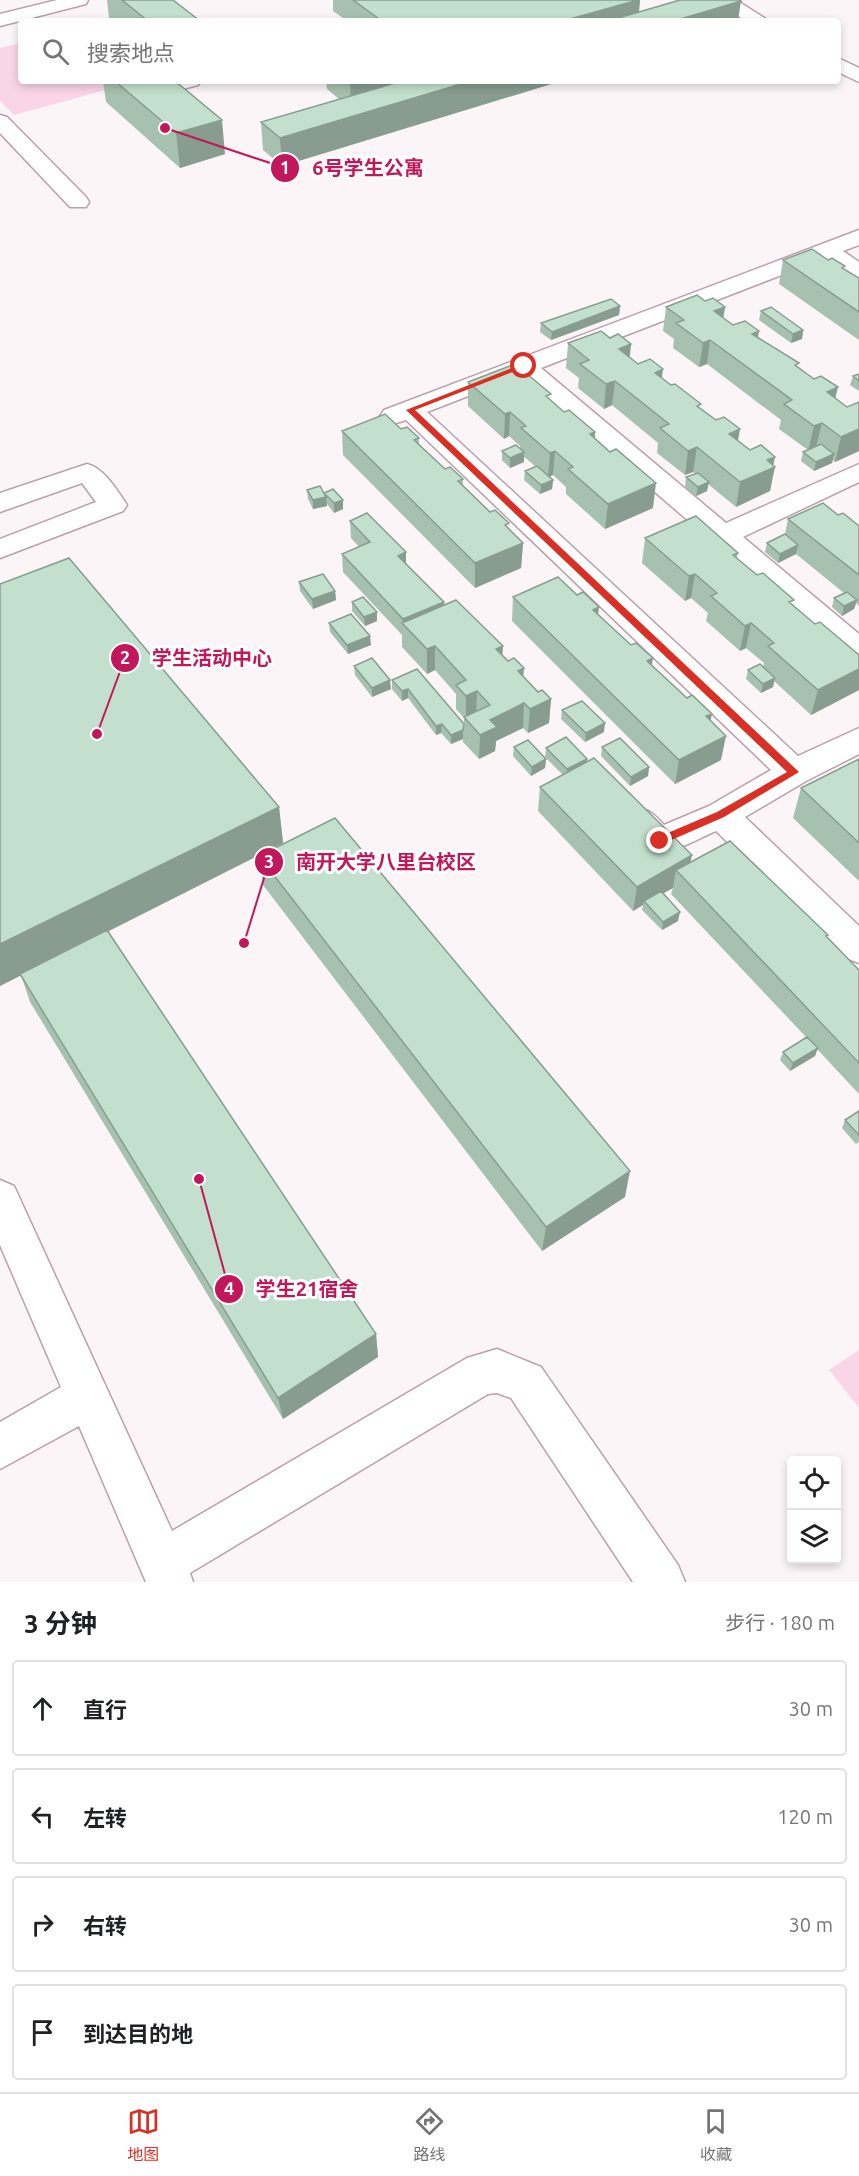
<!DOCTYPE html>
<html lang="zh">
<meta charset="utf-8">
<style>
body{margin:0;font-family:Ubuntu,"Noto Sans SC",sans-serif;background:#f6f6f6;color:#202124}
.controls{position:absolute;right:18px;bottom:18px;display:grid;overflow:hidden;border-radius:6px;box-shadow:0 3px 9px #0003}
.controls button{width:54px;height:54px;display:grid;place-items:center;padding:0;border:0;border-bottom:2px solid #e0e0e0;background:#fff;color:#202124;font:30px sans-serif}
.stop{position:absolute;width:18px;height:18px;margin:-14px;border:4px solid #d93025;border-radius:50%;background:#fff}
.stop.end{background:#d93025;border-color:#fff;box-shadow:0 2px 6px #0008}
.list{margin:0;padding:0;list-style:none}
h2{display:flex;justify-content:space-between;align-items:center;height:78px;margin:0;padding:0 24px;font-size:26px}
h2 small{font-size:20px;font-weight:400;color:#757577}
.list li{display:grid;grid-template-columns:39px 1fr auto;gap:18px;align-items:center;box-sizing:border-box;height:96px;margin:0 12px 12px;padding:0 12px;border:2px solid #e0e0e0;border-radius:6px}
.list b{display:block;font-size:22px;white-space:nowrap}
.list em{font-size:20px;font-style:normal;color:#757577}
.icon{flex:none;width:33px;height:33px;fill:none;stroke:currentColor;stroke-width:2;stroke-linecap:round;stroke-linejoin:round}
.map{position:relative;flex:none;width:859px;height:1582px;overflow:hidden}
.search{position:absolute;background:#fff;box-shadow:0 3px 9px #0003;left:18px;right:18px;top:18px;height:66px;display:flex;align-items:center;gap:15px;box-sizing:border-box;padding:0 21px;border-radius:6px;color:#757577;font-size:22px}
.sheet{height:510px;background:#fff}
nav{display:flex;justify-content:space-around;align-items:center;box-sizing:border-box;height:84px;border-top:2px solid #e0e0e0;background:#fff;font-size:16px;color:#757577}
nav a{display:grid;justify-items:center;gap:3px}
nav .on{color:#d93025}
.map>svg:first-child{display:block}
.green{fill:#fad5e8}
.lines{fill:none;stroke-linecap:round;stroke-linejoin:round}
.minor-casing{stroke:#bc9ead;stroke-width:3}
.minor{fill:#fff;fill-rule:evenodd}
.wall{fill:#a7c1b0}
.shaded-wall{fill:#889d90}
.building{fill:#c2e0cd;stroke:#889d90;stroke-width:1.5}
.route{fill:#d93025}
.leader{fill:none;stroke:#c2185b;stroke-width:2}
.callout-dot{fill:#c2185b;stroke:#fff;stroke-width:2}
.mark-label{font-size:18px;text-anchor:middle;font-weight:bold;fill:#fff}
.callout-label{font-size:20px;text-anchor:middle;font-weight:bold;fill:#c2185b;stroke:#fff;stroke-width:6;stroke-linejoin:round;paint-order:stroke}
</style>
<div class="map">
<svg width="859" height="1582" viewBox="0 0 859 1582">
<rect width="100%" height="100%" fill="#fbf5f8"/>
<path class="green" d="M21,43v38h118l-125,34 -14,-14v-53z
M859,1350v58l-30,-38z"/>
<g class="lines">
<defs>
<path id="minor" d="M57,0h31l-2,4 -86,22v-12z
M713,0h23l33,21h-23z
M838,58l21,10v14l-21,-10z
M168,81h33l-3,4 -23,6 -7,-2 -3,-4z
M0,115l7,2 79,80 3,5 -3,5h-16l-70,-74z
M859,230v15l-16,6 16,11v18l-8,-2 -28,-19 -282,109 185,155 133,-59v18l-116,55 116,97v28l-11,-4 -328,-282 -93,36 371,344 61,-28v26l-53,27 -61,36 114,109v37l-13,-5 -130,-127c-42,18 -65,41 -94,-11l5,-9c18,-6 25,1 37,14l45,-19 62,-36 -365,-350 -13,4 -9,-2 -4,-6 4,-6z
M87,464c17,4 30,26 40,41l-4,6 -123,47v-19l96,-37 -14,-19 -82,29v-19z
M0,1180l14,6 158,345 295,-173 30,-9 44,18 137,198 7,17h-52l-122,-184 -14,-5 -9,1 -298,179 3,9h-47l-67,-156 -79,43v-47l61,-35 -61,-142z"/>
</defs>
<use href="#minor" class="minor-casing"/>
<use href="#minor" class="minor"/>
</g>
<path class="wall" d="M107,0h66l27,21h-87l-4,-3z
M333,0h307l-1,12 99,9h-391l-14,-10z
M103,81h72l50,73 -45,14 -74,-66z
M326,81h235l-279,85 -19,-16 -2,-28 78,-23 -12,-10z
M783,260l61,9 15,9v62l-80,-56z
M705,301l20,6 -2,11 10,7 25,13 40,30 49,39 12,-5v49l-24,11 -2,-2 -1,3 -18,8 -13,-10 2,-9 5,-2 -29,-21 2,-9 -74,-56 -8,3 -26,-19 1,-9 -11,-8 3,-24z
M620,306l-1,9 -68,25 -11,-8 1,-9z
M761,311l42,19 -1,9 -11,4 -32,-23z
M610,338l21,6 -1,13 8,7 24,15 38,29 50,42 24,16 -4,25 -34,16 -28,-23 -1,7 -11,5 -11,-9 1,-10 9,-3 -2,-2 -8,3 -28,-22 1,-10 -46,-38 -8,4 -26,-21 1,-10 -13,-10 2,-25z
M859,374v17l-9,-6 3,-9z
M468,382l82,18 14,12 31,20v6l58,70 -48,21 -39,-35v-7l-13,-12 -4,2 4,3 -1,9 -12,5 -16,-14 1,-9 11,-4 -8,-7 -4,-3v5l-14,6 -8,-8v-9l18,-2v-3l-11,-10 -5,3 -36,-33z
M401,429l18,9v6l26,25 18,10v7l60,57 -2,25 -46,20 -132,-133 -1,-24z
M307,490l17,3 19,7v9l-9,4 -7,-9v2l-14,3 -5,-10z
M838,515l21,11v80l-3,-3 -2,6 -12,7 -10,-9 2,-9 10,-5 -48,-39 -18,9 -13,-11 2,-9 18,-9 3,-15z
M350,521l56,43 38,38 -1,3 60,41 -1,9 36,37 13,7 -2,24 -21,10 -5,-5 -27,13 -1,10 -16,8 -16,-17v-3l-12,5 -10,-11 -5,2 -28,-37 -6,3 -10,-12v-9l72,44v-6l-8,-9v-15l-21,-24 -8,4 -25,-27v-12l-59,-63 -1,-18 17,-7 -8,-9z
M645,538l93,15 -1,5 78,66 44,31v35l-48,25 -37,-34 -1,6 -12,6 -15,-14 2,-9 15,-3 1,-4 -18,-15 -6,3 -34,-30 2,-8 -17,-15 -6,3 -43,-38z
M69,558l210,249 4,36 -175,88 268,403 2,23 -95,62 -253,-417 -9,-27 -21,11v-402z
M299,582l36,9 1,9 -23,9 -13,-18z
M513,597l85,17 112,106 11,40 -46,24 -163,-163z
M352,602l25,19 -12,5 -13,-15z
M329,623l42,22 -23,9 -18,-22z
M354,666l37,23 -19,8 -17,-22z
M562,710l42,22 -19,10 -24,-23z
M514,747l32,12 -1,9 -14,8 -18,-20z
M602,747l47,20 -1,9 -18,10 -29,-30z
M546,748l41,11v3l104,100 137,73 -1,3 32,32v124l-42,-45 -2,7 -25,15 -10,-11 3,-8 23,-15 -135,-143 2,-6 -10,5 15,28 -16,9 -20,-20 1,-5 -10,6 -95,-100 2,-24 23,-12 -18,-18z
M859,759v122l-66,-63 8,-30z
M259,856l366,341 -83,54 -279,-366z
M859,1111v31l-3,2 -14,-16 3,-8z"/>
<path class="shaded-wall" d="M638,0h2l-2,21h-75z
M741,1l-3,20h-64z
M350,81h96l-95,27z
M471,81h90l-279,85 -2,-28z
M222,120l3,34 -45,14 -4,-35z
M620,306l-1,9 -68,25 1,-8z
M725,307l-4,24 -7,-20z
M803,330l-1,9 -11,4 2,-9z
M759,331l-4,24 -3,-21z
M710,340l-3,24 -8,3 4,-24z
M631,344l-3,24 -9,-19z
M663,369l-3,24 -5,-20z
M615,381l-3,24 -8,4 2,-25z
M838,387l-6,25 -5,-20z
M510,412l-1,24 -5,3 1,-25z
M822,423l-6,24 -8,4 6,-25z
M740,429l-4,24 -7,-19z
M859,429v22l-24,11 6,-25z
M595,432l-2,24 -3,-22z
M697,447l-4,25 -8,3 3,-24z
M555,451l-2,24 -5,3 2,-25z
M524,452v10l-14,6v-10z
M834,454l-2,9 -18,8 2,-9z
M775,457l-2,10h2l-5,24 -34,16 4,-25 27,-22z
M553,480l-1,9 -12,5 1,-9z
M709,482l-2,9 -11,5 2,-9z
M656,483l-3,25 -48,21 3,-25z
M326,497l1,9 -14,3v-9z
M343,500v9l-9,4v-10z
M523,543l-2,25 -46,20v-25z
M798,545l-2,9 -18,9 2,-9z
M406,552v18l-8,-14z
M695,574l-4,24 -6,3 4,-25z
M335,591l1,9 -23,9 -1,-10z
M857,600l-3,9 -12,7 2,-10z
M444,602l-1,17 -40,5v-5z
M599,607l-3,25 -3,-22z
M377,612v9l-12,5 -1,-9z
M751,623l-5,25 -6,3 5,-25z
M370,636l1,9 -23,9 -1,-9z
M435,646v24l-8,4v-25z
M503,646l-2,24 -5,-21z
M653,658l-4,25 -2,-22z
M524,668l-2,25 -4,-22z
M859,669v21l-48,25 7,-25z
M775,678l-2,9 -12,6 2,-9z
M390,680l1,9 -19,8v-9z
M408,689v9l-6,3v-10z
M477,691l-1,24 -10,5v-24z
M551,699l-2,24 -21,10 2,-24z
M524,703l-1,25 -27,13 -1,10 -16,8 1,-24 10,-15z
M712,714l-5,24 -1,-22z
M605,723l-1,9 -19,10 1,-9z
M442,724l-1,9 -5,2v-9z
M463,730v9l-12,5v-9z
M726,736l-5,24 -46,24 4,-24z
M546,759l-1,9 -14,8 1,-9z
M587,759l-1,9 -20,10 1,-9z
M649,767l-1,9 -18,10 1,-9z
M279,807l4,36 -283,143v-42z
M692,855l-5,24 -11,-9 -3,18 -27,15 -2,-2 -1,4 -10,6 4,-24z
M680,912l-2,9 -16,9 1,-8z
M818,1048l-3,8 -25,15 3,-8z
M630,1171l-5,26 -83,54 4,-24z
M376,1334l2,23 -95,62 -5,-21z"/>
<path class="building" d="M122,0h51l27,21h-52z
M353,0h285l-75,21h-181z
M680,0h59l2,1 -67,20h-66z
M115,81h60l47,39 -46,13z
M402,81h69l-191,57 -19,-16z
M812,249l16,11 4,-2 13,8 -3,2 17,10v34l-76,-52z
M697,295l8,6 8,-3 12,9 -11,4 19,14 12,-4 14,10 -7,3 47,29 -4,2 19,14 7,-3 17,11 -11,5 20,15 12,-5v27l-18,8 -19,-14 -8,3 -30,-22 8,-4 -82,-60 -7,3 -27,-20 8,-3 -18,-13z
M611,299l9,7 -68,26 -11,-9z
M771,307l32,23 -10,4 -32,-23z
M601,331l9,7 8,-4 13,10 -12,5 19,15 12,-5 13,10 -8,4 16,12 4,-1 26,20 -4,2 19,14 8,-3 16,12 -11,5 21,16 11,-5 14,12 -8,3 8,7 -35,15 -43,-35 -9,4 -28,-23 9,-4 -54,-43 -9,3 -26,-20 9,-4 -21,-17z
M515,364l36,30 -5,2 18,16 5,-2 26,22 -5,2 20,18 6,-3 40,34 -48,21 -40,-35 5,-2 -18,-16 -5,2 -29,-25 5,-2 -16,-14 -5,2 -37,-32z
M859,374v7l-6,-5z
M385,414l16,15 6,-2 12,11 -5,2 31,29 5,-2 13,12 -5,2 32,31 5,-2 14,13 -4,2 18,18 -48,20 -133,-132z
M821,444l13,10 -18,8 -13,-10z
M516,445l8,7 -14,6 -8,-7z
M537,466l16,14 -12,5 -16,-14z
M698,473l11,9 -11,5 -12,-10z
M320,486l6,11 -13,3 -6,-10z
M333,489l10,11 -9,3 -10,-10z
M823,503l15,12 5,-2 16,13v49l-71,-56z
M367,513l39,39 -8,4 46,46 -41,17 -61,-65 28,-12 -20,-21z
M696,516l42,37 -5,2 24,20 6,-2 31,27 -5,2 26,22 5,-2 39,33v14l-41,21 -50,-44 6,-3 -23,-20 -6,3 -34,-30 6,-3 -22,-19 -6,2 -44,-38z
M785,534l13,11 -18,9 -13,-11z
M69,558l210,249 -279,137v-360z
M323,574l12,17 -23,8 -13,-17z
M558,577l19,18 6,-3 16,15 -6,3 38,35 5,-2 17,15 -6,3 40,37 5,-3 20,19 -6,2 20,20 -47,24 -166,-163z
M847,592l10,8 -13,6 -10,-8z
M363,597l14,15 -13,5 -12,-15z
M456,600l47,46 -7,3 12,12 6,-3 10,10 -6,3 20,21 4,-2 9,9 -21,10 -6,-6 -34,17 7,7 -17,8 -16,-18 26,-12 -13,-14 -11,5 -10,-11 10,-5 -31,-34 -8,3 -25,-26z
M351,614l19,22 -23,9 -18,-22z
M372,658l18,22 -18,8 -18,-22z
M760,664l15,14 -12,6 -15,-14z
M417,669l47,55 -1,6 -12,5 -9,-11 -6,2 -28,-37 -6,2 -10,-11z
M582,701l23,22 -19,10 -24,-23z
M566,737l21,22 -20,10 -21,-21z
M620,738l29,29 -18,10 -29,-30z
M528,740l18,19 -14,8 -18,-20z
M594,758l98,97 -55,32 -97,-100z
M859,759v84l-58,-55z
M335,818l295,353 -84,56 -287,-371z
M730,841l98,94 -2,1 33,34v93l-183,-193z
M661,891l19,21 -17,10 -19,-21z
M107,930l269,404 -98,64 -258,-424z
M807,1037l11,11 -25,15 -10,-11z
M859,1111v24l-14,-15z"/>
<path class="route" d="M522,364l6,2 -113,44 384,362 -75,45 -64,28 -5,-4 1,-3 61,-26 70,-40 -381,-362z"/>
<path class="leader" d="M165 128L285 168M97 734L125 658M244 943L269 862M199 1179L229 1289"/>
<g class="callout-dot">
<circle cx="165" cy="128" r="6"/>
<circle cx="97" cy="734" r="6"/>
<circle cx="244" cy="943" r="6"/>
<circle cx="199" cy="1179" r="6"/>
<circle cx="285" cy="168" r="15"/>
<circle cx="125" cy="658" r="15"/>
<circle cx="269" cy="862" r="15"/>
<circle cx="229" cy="1289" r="15"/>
</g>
<g class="mark-label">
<text x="285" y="174">1</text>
<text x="125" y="664">2</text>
<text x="269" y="868">3</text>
<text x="229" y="1295">4</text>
</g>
<g class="callout-label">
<text x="368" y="175">6号学生公寓</text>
<text x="212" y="665">学生活动中心</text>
<text x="386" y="869">南开大学八里台校区</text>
<text x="307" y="1296">学生21宿舍</text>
</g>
</svg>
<div class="controls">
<button><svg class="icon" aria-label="locate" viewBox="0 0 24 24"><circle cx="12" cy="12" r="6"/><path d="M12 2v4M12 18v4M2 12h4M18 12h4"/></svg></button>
<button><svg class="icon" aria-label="layers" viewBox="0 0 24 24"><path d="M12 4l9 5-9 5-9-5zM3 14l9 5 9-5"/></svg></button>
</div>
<div class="stop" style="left:524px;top:366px"></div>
<div class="stop end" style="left:660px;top:841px"></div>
<div class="search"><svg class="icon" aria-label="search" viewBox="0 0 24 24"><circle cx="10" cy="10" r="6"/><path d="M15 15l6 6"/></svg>搜索地点</div>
</div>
<section class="sheet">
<h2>3 分钟<small>步行 · 180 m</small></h2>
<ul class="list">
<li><svg class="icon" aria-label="ahead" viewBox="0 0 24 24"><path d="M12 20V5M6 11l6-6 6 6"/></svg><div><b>直行</b></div><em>30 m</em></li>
<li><svg class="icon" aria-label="left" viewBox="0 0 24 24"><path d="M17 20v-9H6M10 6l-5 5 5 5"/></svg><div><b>左转</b></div><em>120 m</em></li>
<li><svg class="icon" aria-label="right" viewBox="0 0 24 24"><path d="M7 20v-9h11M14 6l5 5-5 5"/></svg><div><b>右转</b></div><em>30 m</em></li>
<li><svg class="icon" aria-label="arrive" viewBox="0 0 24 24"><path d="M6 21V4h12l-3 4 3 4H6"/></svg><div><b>到达目的地</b></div></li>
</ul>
</section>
<nav>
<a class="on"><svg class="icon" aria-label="map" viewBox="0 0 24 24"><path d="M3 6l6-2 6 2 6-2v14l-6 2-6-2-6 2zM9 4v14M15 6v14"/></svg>地图</a>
<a><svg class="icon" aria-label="directions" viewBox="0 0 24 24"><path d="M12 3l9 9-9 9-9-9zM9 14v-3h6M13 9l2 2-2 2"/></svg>路线</a>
<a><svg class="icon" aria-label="saved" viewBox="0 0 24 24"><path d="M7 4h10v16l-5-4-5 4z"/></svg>收藏</a>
</nav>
